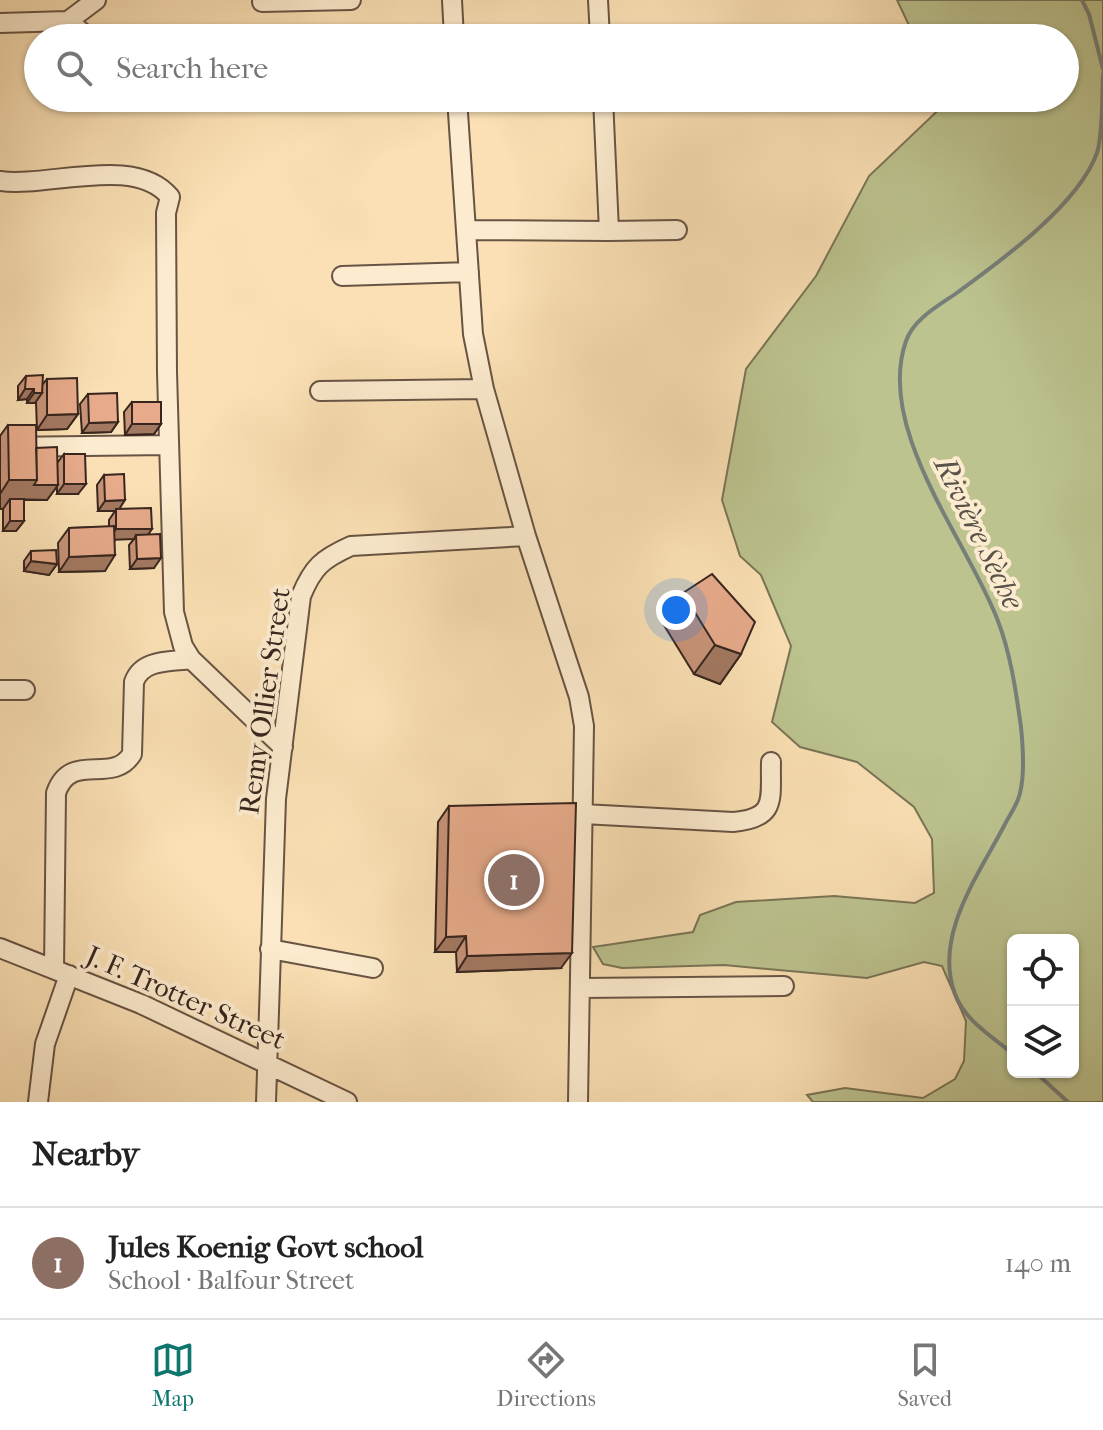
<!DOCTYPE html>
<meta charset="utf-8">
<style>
body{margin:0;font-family:"IM FELL French Canon",serif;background:#f6f6f6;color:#222}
.controls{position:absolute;right:24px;bottom:24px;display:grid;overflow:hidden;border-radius:12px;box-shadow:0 2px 6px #0004}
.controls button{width:72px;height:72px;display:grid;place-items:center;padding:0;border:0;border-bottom:2px solid #e0e0e0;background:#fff;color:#222;font:40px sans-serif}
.you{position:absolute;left:676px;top:610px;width:28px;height:28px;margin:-20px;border:6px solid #fff;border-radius:50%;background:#1a73e8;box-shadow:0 0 0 12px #1a73e833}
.badge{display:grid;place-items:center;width:52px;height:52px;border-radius:50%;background:#0f766e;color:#fff;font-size:26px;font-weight:700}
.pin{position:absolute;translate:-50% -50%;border:4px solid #fff;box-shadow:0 2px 8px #0006}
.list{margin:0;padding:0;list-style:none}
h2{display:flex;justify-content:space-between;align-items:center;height:104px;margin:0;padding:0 32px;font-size:34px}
h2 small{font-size:26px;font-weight:400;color:#767676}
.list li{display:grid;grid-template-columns:52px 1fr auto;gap:24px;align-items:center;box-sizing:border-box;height:112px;padding:0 32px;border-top:2px solid #e0e0e0}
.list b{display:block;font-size:30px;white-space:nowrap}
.list p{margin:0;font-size:26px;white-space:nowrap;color:#767676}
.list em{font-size:26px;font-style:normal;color:#767676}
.icon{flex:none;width:44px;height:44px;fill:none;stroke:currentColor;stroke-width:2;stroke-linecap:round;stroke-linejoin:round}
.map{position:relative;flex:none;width:1103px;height:1102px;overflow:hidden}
.search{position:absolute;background:#fff;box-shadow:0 2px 6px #0004;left:24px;right:24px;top:24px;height:88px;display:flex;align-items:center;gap:20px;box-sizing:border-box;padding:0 28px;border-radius:44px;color:#767676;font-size:30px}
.sheet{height:216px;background:#fff}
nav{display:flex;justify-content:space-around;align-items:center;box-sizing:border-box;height:112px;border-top:2px solid #e0e0e0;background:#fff;font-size:22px;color:#767676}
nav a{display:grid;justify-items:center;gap:4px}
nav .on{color:#0f766e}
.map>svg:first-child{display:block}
.green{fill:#bcc38f;stroke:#7a7456;stroke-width:2;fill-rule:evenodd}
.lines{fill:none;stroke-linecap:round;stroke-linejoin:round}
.stream{stroke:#777f79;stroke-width:4}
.minor-casing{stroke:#685444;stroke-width:22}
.minor{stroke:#fcebce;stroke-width:18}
.wall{fill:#c79378;stroke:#38251e;stroke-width:2}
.shaded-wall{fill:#a27861;stroke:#38251e;stroke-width:2}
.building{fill:#e7ab8b;stroke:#38251e;stroke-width:2}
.labels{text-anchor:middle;stroke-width:8;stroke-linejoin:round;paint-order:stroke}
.street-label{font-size:28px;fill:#38251e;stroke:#fcebce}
.water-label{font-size:30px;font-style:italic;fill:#58524b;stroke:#fcebce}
</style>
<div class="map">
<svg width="1103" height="1102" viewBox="0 0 1103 1102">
<rect width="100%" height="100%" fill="#fae0b4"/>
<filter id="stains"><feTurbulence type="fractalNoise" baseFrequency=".0025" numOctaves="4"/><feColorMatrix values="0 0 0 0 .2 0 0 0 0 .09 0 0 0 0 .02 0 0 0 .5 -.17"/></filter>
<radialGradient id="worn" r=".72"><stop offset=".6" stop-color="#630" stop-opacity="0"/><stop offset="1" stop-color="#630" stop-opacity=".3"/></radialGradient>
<path class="green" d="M897,0h206v1102h-290l-6,-7 38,-7 78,10 32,-19 9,-18 2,-40 -24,-55 -18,-4 -57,16 -143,-13 -102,3 -19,-4 -10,-17 100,-15 7,-17 36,-13 98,-6 81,7 19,-10 -2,-54 -18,-32 -57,-45 -57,-15 -28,-25 19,-76 -30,-71 -21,-19 -18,-56 24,-131 70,-93 53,-100 82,-78h114v-60h-150zM1073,940v132h-60v-132z"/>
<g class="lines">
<path class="stream" d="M1082,0l7,14 14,55
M1013,1054c-20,-17 -49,-34 -58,-60 -22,-58 24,-120 49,-168 5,-10 14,-22 16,-33 5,-19 3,-46 1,-66 -5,-35 -10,-72 -23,-106 -30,-80 -123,-191 -92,-280 8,-23 34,-36 52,-49 44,-32 120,-87 139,-139 6,-18 5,-59 6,-79
M1035,1072l33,30"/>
<defs>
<path id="minor" d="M452,0l2,38
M598,0l2,38
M262,2l89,-2
M68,21l28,-21
M68,21l21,17
M0,23l68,-2
M457,98l16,236 11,55 42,147 53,161 5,29 -6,376
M0,181c48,7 135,-27 170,16l-4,16 1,159 7,240 9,34 8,13 92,88
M466,230l143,1 -6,-133
M609,231l68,-1
M342,276l127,-4
M320,391l164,-2
M0,447l169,-2
M0,690h25
M583,814l150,8c45,-4 37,-23 38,-60
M0,948l141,56 206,98
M270,949l103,19
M54,969l2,-176c15,-43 56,-7 76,-39l2,-72c8,-23 36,-20 57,-23
M580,988l204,-2
M38,1102l7,-58 24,-69
M266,1102l10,-303 25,-203c12,-29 21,-37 50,-50l175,-10"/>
</defs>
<use href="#minor" class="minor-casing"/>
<use href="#minor" class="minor"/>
</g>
<path class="wall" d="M26,376l16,9 5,-6 31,35 -11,15 -30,1 -1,-28 -1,1h-8v-4l-9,1v-14z
M88,394l30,28 -7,10 -29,1 -2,-29z
M132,402l29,22 -7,10 -29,1 -1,-23z
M8,425l49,38 7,-9 14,40h-21v-8l-10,14h-23v21l-8,10h-13v-22h-3v-73z
M104,475l15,34 29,26 6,33 -24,1 -1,-24 5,-6h-19l-10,32 -46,1 -1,-29 11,-15 40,-1v-7l6,-9h-17l-1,-26z
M31,551l26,13 -8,11 -25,-4v-10z
M683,593l58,61 -21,30 -26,-10 -32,-52z
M449,806l112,162 -104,4 -1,-20h-21l3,-130z"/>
<path class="shaded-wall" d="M25,389h9l-7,10 -9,1z
M34,393h8l-7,10h-8z
M78,414l-11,15 -30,1 10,-15z
M118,422l-7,10 -29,1 7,-10z
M132,424h29l-7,10 -29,1z
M9,480h28l21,5 -11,15 -37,-1 -7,10h-3v-15z
M64,484h22l-8,10h-21z
M125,500l-7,11h-20l7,-10z
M10,521h14l-8,10h-13z
M116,529h36l-7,10 -9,-4 -2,4 -25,1z
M115,555l-10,16 -46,1 10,-15z
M161,558l-7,10 -24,1 7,-10z
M31,561l26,3 -8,11 -25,-4z
M715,645l26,9 -21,30 -26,-10z
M466,936l-10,16h-21l11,-15z
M572,953l-11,15 -104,4 10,-16z"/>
<path class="building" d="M43,375l-1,18h-8v-4h-9l1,-13z
M77,378l1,36 -31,1v-36z
M117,393l1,29 -29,1 -1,-29z
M132,402h29v22h-29z
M8,425h28l1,55h-28z
M57,447l1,38h-24l3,-5 -1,-32z
M64,454h21l1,30h-22z
M124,474l1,26 -20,1 -1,-26z
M10,499h14v22h-14z
M151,508l1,21h-36v-20z
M114,526l1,29 -46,2v-29z
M160,534l1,24 -24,1 -1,-24z
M56,550l1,14 -26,-3v-10z
M712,574l43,48 -14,32 -26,-9 -32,-52z
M576,803l-4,150 -105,3 -1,-20 -20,1 3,-131z"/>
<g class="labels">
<g class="street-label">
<text transform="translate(264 701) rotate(-82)" y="10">Remy Ollier Street</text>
<text transform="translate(186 997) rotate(24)" y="10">J. F. Trotter Street</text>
</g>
<g class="water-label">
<text transform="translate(979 533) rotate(64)" y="10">Rivière Sèche</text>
</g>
</g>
<rect width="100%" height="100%" filter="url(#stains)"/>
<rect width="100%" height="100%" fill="url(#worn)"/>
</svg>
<div class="controls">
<button><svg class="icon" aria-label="locate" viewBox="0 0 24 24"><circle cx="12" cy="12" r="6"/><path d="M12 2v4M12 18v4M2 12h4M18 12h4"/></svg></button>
<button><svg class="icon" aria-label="layers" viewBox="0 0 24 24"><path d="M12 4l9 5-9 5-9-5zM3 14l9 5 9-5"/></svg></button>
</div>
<div class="you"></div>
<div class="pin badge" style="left:514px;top:880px;background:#8d6e63">1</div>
<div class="search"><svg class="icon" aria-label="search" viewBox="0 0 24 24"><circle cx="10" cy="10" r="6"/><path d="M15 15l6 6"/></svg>Search here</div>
</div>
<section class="sheet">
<h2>Nearby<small></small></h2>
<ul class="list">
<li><span class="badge" style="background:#8d6e63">1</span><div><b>Jules Koenig Govt school</b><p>School · Balfour Street</p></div><em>140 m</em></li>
</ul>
</section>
<nav>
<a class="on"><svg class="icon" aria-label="map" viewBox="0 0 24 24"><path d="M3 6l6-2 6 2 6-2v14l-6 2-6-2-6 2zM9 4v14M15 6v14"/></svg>Map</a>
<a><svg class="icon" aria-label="directions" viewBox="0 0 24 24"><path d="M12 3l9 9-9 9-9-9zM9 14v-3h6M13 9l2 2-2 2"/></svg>Directions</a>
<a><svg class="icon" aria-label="saved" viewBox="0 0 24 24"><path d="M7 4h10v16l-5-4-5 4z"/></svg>Saved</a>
</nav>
